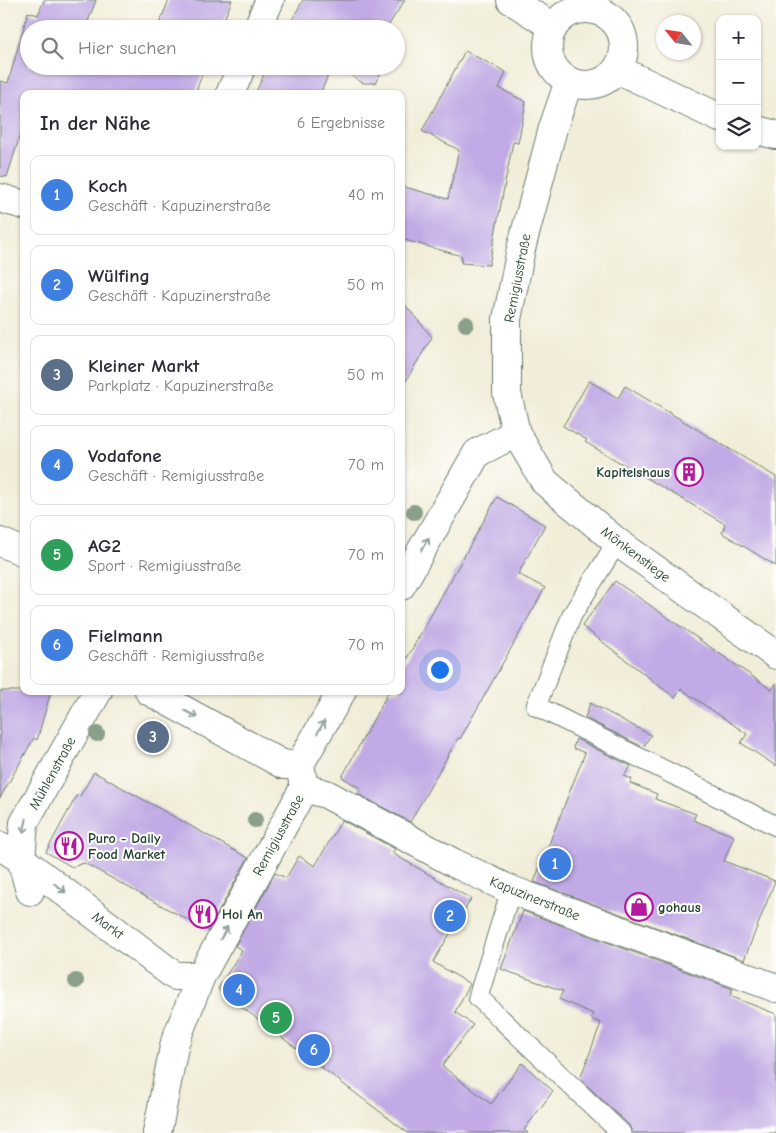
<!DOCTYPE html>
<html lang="de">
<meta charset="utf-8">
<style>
body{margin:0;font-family:"Comic Neue",sans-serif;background:#f2f2f3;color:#2b2b33}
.controls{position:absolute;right:15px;top:15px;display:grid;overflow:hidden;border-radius:10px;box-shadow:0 1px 4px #0004}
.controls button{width:45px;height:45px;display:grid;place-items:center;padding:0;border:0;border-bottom:1px solid #e1e1e2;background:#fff;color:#2b2b33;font:25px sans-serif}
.compass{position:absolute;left:656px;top:15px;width:45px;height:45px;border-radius:50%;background:#fff;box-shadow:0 1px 4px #0004;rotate:300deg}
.you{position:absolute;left:439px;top:669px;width:18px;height:18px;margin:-12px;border:4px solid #fff;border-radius:50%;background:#1a73e8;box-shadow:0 0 0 8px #1a73e833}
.badge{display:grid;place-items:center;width:32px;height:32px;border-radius:50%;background:#db2777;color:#fff;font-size:16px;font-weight:700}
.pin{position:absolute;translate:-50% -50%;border:2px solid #fff;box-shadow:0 1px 5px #0006}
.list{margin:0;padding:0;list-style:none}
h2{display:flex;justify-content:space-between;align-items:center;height:65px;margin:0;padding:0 20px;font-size:21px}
h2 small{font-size:16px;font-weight:400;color:#7c7c81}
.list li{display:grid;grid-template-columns:32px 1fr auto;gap:15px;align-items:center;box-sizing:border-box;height:80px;margin:0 10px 10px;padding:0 10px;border:1px solid #e1e1e2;border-radius:10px}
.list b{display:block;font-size:19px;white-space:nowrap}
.list p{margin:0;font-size:16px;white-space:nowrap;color:#7c7c81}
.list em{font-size:16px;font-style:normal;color:#7c7c81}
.icon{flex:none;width:28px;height:28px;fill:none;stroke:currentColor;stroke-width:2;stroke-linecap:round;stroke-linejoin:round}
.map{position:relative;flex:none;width:776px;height:1133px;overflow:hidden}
.search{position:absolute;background:#fff;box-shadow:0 1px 4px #0004;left:20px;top:20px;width:385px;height:55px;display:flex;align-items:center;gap:12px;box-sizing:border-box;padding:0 18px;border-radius:28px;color:#7c7c81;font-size:19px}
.panel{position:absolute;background:#fff;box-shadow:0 1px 4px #0004;left:20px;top:90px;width:385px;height:605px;border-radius:10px}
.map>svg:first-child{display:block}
.building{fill:#c1aae5}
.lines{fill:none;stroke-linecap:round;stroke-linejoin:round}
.lane-casing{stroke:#687b6d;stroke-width:21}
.street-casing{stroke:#687b6d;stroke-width:30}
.lane{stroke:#fff;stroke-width:19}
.street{stroke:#fff;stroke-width:28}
.tree{fill:#8ba08a}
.oneway{stroke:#8f9e9a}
.labels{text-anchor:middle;stroke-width:4;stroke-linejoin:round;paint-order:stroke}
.street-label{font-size:14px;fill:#1f3d34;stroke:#fdfcf7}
.poi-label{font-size:14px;font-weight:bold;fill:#1f3d34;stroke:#fdfcf7;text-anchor:start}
</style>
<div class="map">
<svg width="776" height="1133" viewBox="0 0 776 1133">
<rect width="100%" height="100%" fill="#fdfcf7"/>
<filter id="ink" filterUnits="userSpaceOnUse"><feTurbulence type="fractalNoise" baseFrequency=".02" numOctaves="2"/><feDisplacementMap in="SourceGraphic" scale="10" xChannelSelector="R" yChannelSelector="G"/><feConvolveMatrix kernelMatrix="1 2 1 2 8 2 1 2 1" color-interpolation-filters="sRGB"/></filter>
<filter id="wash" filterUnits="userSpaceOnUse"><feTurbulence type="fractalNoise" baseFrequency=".0096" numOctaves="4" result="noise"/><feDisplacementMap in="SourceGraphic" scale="20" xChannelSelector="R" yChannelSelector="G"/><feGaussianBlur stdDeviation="1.12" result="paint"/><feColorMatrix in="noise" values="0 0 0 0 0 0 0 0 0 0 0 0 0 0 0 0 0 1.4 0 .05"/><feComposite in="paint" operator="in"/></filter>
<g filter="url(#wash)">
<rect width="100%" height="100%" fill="#f1edd8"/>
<g id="blocks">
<path class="building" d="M44,0h52l-11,29h-56v37h176l-10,28h-171v28l-17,55 -7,-1v-95l8,2 20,-71 10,3z
M169,0h63l-12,29h-63z
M303,0h102l-19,29h-99z
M465,51l41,21 -7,16 27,14 -8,41 -5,-1 -24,123 -28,-2 1,-7 -61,-17v-53l47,13 11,-49 -37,-19z
M268,66h64l-12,28h-65z
M336,66h49l-10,17h-12z
M401,300l31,37 -31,52z
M589,381l29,17 7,-12 151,91v89l-54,-33 3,-9 -140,-82 2,-2 -24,-14z
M497,497l48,28 -27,49 27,14 -85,151 -2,-1 -48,84 -52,-28 3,-5 -19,-12 47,-86h12v-22z
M615,581l157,109 4,-7v83l-35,-23 6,-9 -66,-45 -6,9 -93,-72z
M0,691h51l-14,49 -3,-2 -34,60z
M590,703l61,32 -8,12 -58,-29z
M576,739l55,27 -7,10 8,3 -2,4 27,11 -2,5 41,15 -3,6 41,16 -10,25 51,20 -31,79 -210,-78 51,-129 -12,-5z
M94,772l154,86 -40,73 -124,-68 -12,4 -26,-15 31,-57 3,1z
M342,820l53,29 -3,4 79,46 -38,63 37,22 -15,28 18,13 -31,41 49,38 31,-41 31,28 -29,39 4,3h-120l-190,-144 24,-39 -7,-4 40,-73 11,5 13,-22 16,10z
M523,911l210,78 -3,7 46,18v119h-144l-3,-8 -49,-46 21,-56 -10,-4 2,-5 -34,-15 4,-8 -62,-22z"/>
</g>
</g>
<g filter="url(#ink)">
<use href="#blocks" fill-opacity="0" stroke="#687b6d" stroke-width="1"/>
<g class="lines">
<defs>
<path id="lane" d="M617,542l-45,73 -36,91 240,120
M511,890l-33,107 143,136"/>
<path id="street" d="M511,0l42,27
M548 47a38 38 0 1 1 76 0a38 38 0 1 1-76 0Z
M257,29l13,-29
M617,69l103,49
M569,81l-16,47 -32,121 -14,70v74l9,40 29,49 72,60 159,113
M230,94l12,-28
M757,130l19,5
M0,198l24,7
M0,542l24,10
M401,586l76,-133 39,-20
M149,691l135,74 16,-1
M304,788l22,6 128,69 57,27 265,98
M0,846l21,13 154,117h26
M30,891l-9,-32 3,-36 74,-132
M157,1133l18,-91 26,-66 103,-188 -4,-24 42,-73"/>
</defs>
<use href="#lane" class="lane-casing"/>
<use href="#street" class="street-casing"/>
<use href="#lane" class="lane"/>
<use href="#street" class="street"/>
</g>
<g class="tree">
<circle cx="466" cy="324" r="8"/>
<circle cx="414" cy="512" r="8"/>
<circle cx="97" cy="734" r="8"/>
<circle cx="255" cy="820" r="8"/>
<circle cx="76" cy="981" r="8"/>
</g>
<defs><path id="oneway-shaft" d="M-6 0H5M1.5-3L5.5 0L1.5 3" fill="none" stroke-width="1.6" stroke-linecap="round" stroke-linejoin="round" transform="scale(1.25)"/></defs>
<g class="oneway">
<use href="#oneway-shaft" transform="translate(425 544) rotate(-60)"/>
<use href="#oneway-shaft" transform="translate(191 714) rotate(28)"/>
<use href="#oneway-shaft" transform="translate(321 727) rotate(-60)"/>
<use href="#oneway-shaft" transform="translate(25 826) rotate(103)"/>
<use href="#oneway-shaft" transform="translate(60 888) rotate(37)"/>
<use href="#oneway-shaft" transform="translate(224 933) rotate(-61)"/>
</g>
</g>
<defs>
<symbol id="building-ring" viewBox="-11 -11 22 22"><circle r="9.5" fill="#fdfcf7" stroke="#b5179e" stroke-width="1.5"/><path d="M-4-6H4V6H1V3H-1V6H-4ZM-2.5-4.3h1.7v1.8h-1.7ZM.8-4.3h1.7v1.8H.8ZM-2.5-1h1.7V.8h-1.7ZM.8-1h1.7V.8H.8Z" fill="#b5179e"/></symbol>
<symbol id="restaurant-ring" viewBox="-11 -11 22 22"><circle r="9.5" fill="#fdfcf7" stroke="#b5179e" stroke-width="1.5"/><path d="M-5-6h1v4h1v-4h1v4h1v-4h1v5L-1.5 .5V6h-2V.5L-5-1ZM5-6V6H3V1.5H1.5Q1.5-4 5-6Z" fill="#b5179e"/></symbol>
<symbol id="shop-ring" viewBox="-11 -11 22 22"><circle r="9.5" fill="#fdfcf7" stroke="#b5179e" stroke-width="1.5"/><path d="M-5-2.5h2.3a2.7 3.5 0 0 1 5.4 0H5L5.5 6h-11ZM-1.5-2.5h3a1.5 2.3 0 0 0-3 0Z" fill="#b5179e"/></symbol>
</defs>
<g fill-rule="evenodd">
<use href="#building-ring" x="673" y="456" width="32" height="32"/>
<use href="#restaurant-ring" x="53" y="830" width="32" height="32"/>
<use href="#shop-ring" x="623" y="891" width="32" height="32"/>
<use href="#restaurant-ring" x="187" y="898" width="32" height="32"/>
</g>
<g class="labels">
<g class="street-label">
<text transform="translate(517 278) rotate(-79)" y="5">Remigiusstraße</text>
<text transform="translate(636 554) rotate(37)" y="5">Mönkenstiege</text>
<text transform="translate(52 773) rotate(-61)" y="5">Mühlenstraße</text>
<text transform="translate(278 835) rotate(-61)" y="5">Remigiusstraße</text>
<text transform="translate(535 898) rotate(22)" y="5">Kapuzinerstraße</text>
<text transform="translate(108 925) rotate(37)" y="5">Markt</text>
</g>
<g class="poi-label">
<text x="670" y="477" text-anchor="end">Kapitelshaus</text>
<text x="88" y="843">Puro - Daily<tspan x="88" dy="16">Food Market</tspan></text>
<text x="658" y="912">gohaus</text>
<text x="222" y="919">Hoi An</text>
</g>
</g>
</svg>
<div class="controls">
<button>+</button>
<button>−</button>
<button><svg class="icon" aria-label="layers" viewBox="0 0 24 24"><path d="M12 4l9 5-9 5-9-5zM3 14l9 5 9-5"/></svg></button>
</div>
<svg class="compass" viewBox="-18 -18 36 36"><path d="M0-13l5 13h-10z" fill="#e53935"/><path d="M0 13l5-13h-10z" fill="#7c7c81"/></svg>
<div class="you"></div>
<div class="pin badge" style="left:555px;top:864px;background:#3f7fe0">1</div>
<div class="pin badge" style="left:450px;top:916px;background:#3f7fe0">2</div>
<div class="pin badge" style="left:153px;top:737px;background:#5c6f8a">3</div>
<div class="pin badge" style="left:239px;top:990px;background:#3f7fe0">4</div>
<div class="pin badge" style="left:276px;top:1018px;background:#2e9e5b">5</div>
<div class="pin badge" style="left:314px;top:1050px;background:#3f7fe0">6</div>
<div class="search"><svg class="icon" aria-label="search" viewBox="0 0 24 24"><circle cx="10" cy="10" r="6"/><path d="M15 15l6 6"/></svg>Hier suchen</div>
<section class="panel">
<h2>In der Nähe<small>6 Ergebnisse</small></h2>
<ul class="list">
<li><span class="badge" style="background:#3f7fe0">1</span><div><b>Koch</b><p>Geschäft · Kapuzinerstraße</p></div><em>40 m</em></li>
<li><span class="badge" style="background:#3f7fe0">2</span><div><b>Wülfing</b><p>Geschäft · Kapuzinerstraße</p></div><em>50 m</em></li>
<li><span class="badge" style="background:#5c6f8a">3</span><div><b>Kleiner Markt</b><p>Parkplatz · Kapuzinerstraße</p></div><em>50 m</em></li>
<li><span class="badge" style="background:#3f7fe0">4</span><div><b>Vodafone</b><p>Geschäft · Remigiusstraße</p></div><em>70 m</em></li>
<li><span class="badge" style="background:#2e9e5b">5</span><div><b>AG2</b><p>Sport · Remigiusstraße</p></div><em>70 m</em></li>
<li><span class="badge" style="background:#3f7fe0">6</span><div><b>Fielmann</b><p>Geschäft · Remigiusstraße</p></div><em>70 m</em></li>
</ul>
</section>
</div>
